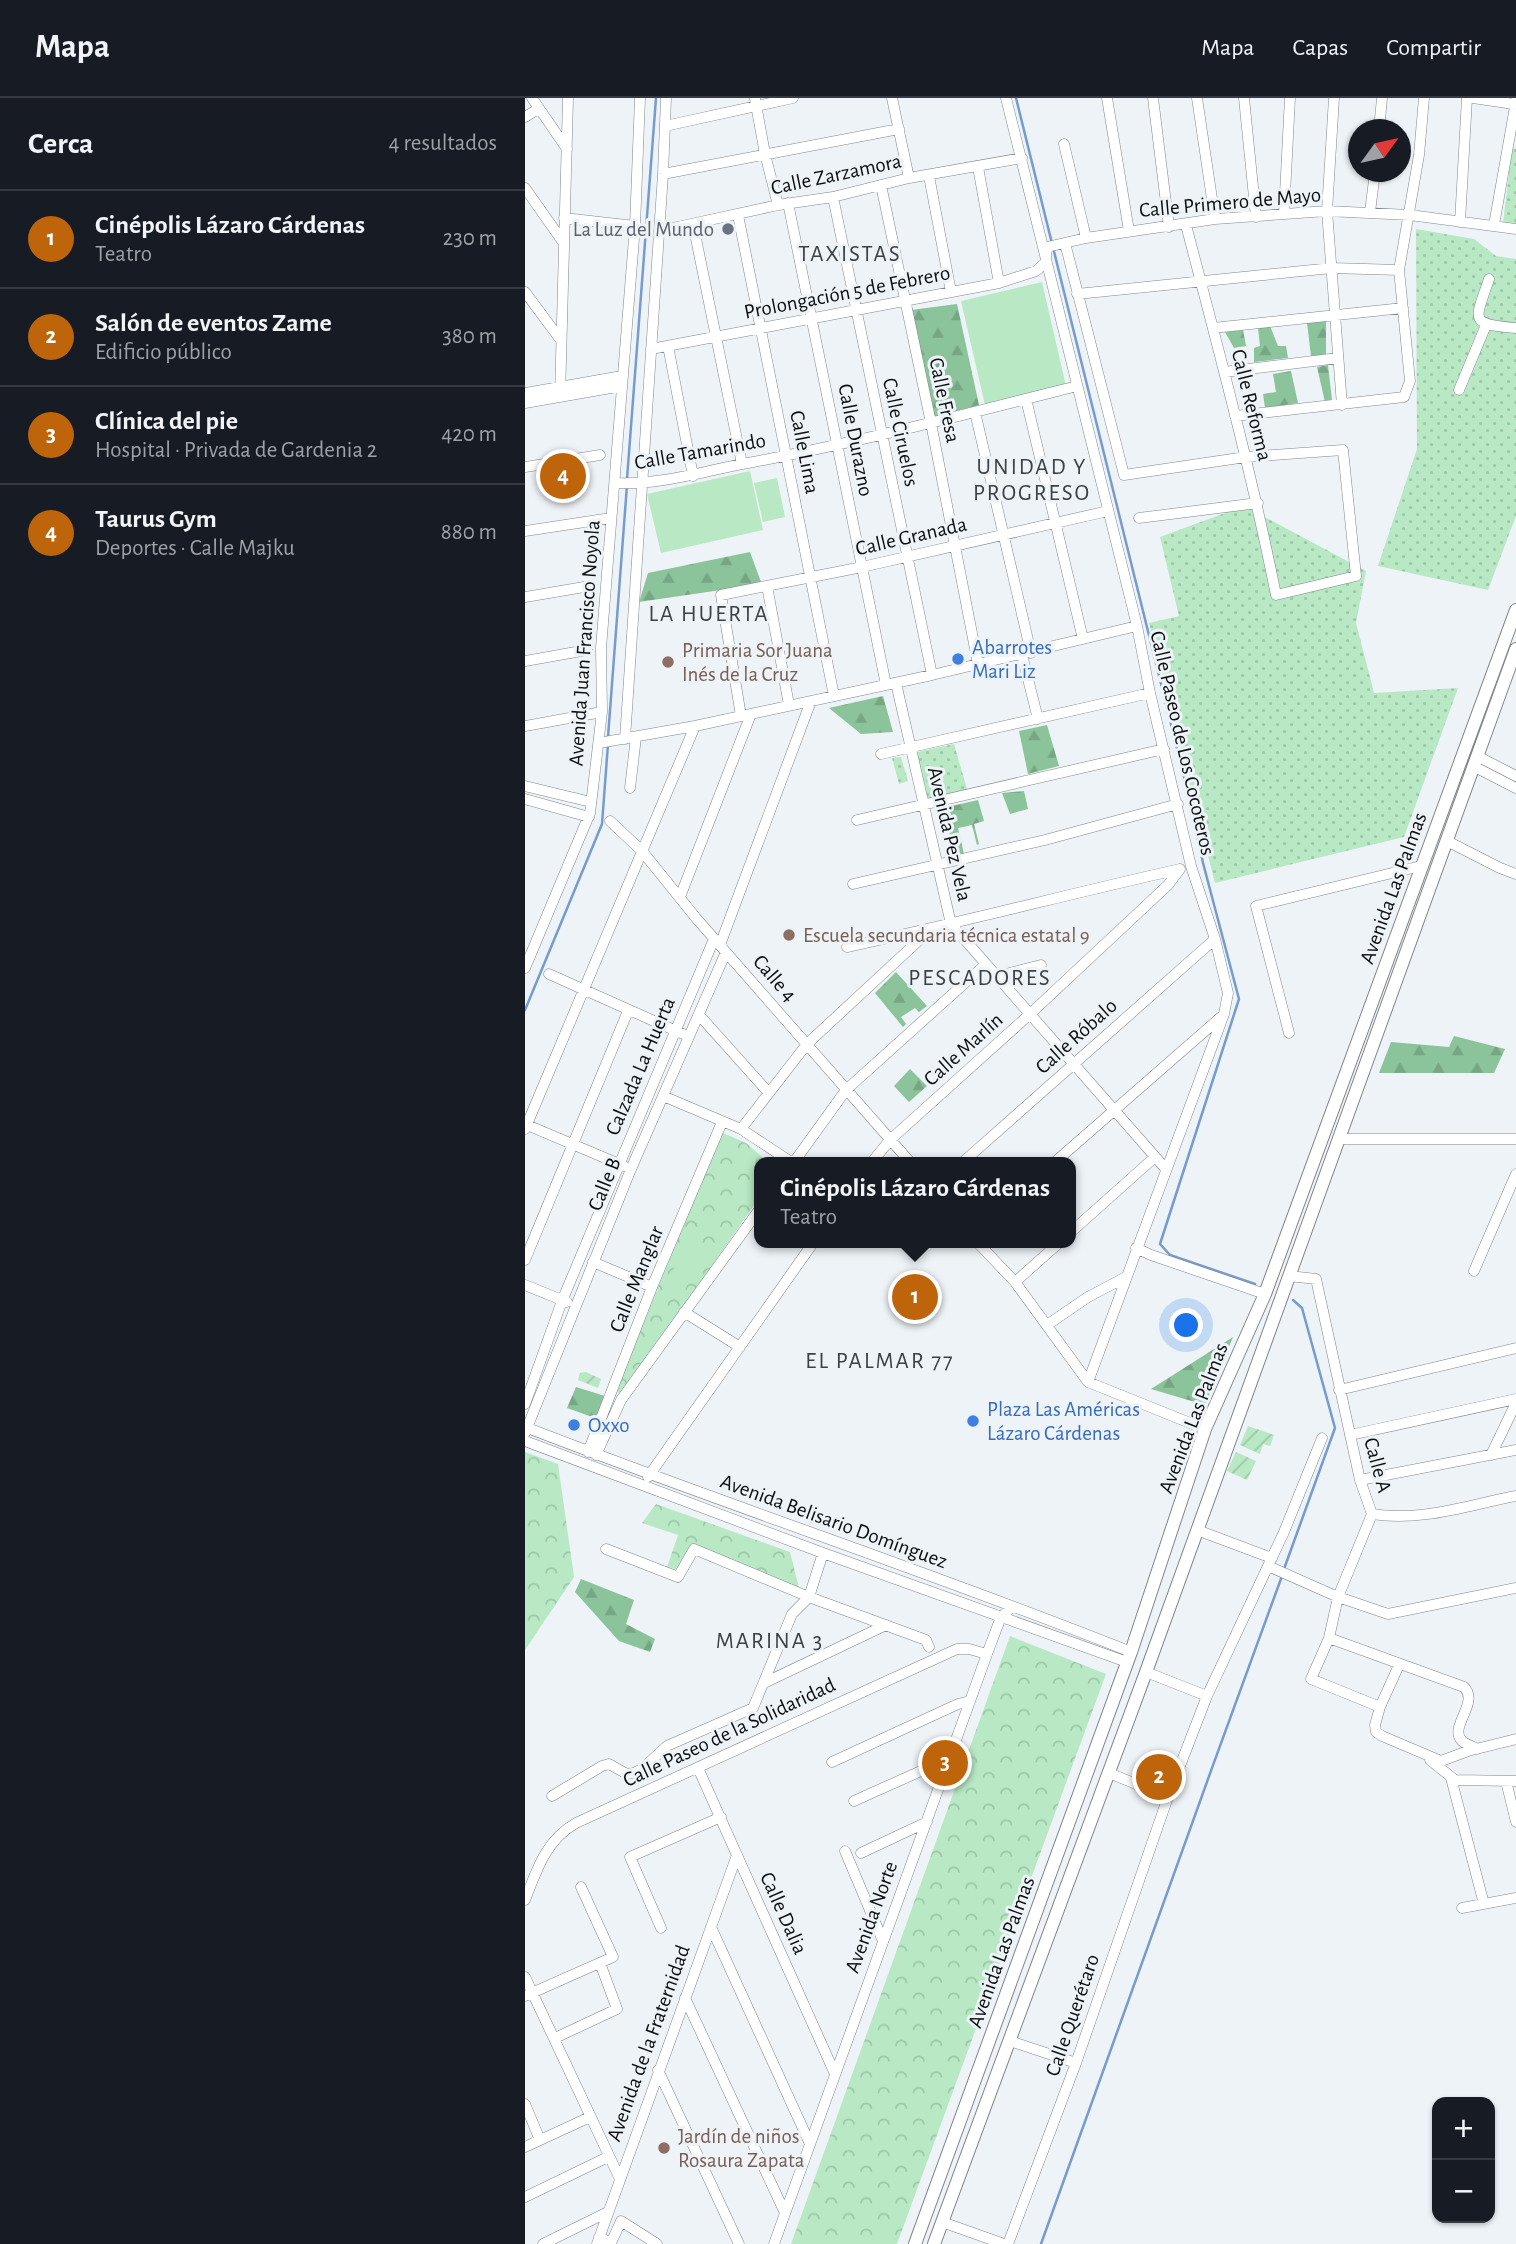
<!DOCTYPE html>
<html lang="es">
<meta charset="utf-8">
<style>
body{margin:0;font-family:"Alegreya Sans",sans-serif;background:#242831;color:#f1f3f6}
.controls{position:absolute;right:21px;bottom:21px;display:grid;overflow:hidden;border-radius:14px;box-shadow:0 2px 5px #0004}
.controls button{width:63px;height:63px;display:grid;place-items:center;padding:0;border:0;border-bottom:2px solid #363941;background:#171b24;color:#f1f3f6;font:35px sans-serif}
.compass{position:absolute;left:823px;top:21px;width:63px;height:63px;border-radius:50%;background:#171b24;box-shadow:0 2px 5px #0004;rotate:57deg}
.you{position:absolute;left:662px;top:1228px;width:24px;height:24px;margin:-18px;border:5px solid #fff;border-radius:50%;background:#1a73e8;box-shadow:0 0 0 10px #1a73e833}
.badge{display:grid;place-items:center;width:46px;height:46px;border-radius:50%;background:#be640b;color:#fff;font-size:23px;font-weight:700}
.pin{position:absolute;translate:-50% -50%;border:4px solid #fff;box-shadow:0 2px 7px #0006}
.popup{position:absolute;left:229px;top:1059px;width:322px;height:91px;box-sizing:border-box;display:grid;place-content:center;border-radius:14px;background:#171b24;filter:drop-shadow(0 2px 5px #0005);font-size:23px;white-space:nowrap;color:#9ea1a6}
.popup b{font-size:26px;color:#f1f3f6}
.popup::after{content:'';position:absolute;left:50%;top:100%;margin-left:-14px;border:14px solid transparent;border-top-color:#171b24}
.list{margin:0;padding:0;list-style:none}
h2{display:flex;justify-content:space-between;align-items:center;height:91px;margin:0;padding:0 28px;font-size:30px}
h2 small{font-size:23px;font-weight:400;color:#9ea1a6}
.list li{display:grid;grid-template-columns:46px 1fr auto;gap:21px;align-items:center;box-sizing:border-box;height:98px;padding:0 28px;border-top:2px solid #363941}
.list b{display:block;font-size:26px;white-space:nowrap}
.list p{margin:0;font-size:23px;white-space:nowrap;color:#9ea1a6}
.list em{font-size:23px;font-style:normal;color:#9ea1a6}
.map{position:relative;flex:none;width:991px;height:2146px;overflow:hidden}
header{display:flex;align-items:center;gap:42px;box-sizing:border-box;height:98px;padding:0 35px;background:#171b24;border-bottom:2px solid #363941}
header strong{font-size:33px}
nav{display:flex;gap:38px;margin-inline-start:auto;font-size:24px}
main{display:flex}
aside{flex:1;background:#171b24}
.map>svg:first-child{display:block}
.grass{fill:url(#grass-dots)}
.forest{fill:url(#forest-firs)}
.park{fill:url(#park-crowns)}
.garden{fill:url(#garden-furrows)}
.pitch{fill:#b8e9c4}
.lines{fill:none;stroke-linecap:round;stroke-linejoin:round}
.stream{stroke:#769bcc;stroke-width:2.5}
.minor-casing{stroke:#82868b;stroke-width:11}
.major-casing{stroke:#82868b;stroke-width:14}
.minor{stroke:#fff;stroke-width:10}
.major{stroke:#fff;stroke-width:12}
.worship-dot{fill:#6b7280;stroke:#edf3f7;stroke-width:2.5}
.shop-dot{fill:#3f7fe0;stroke:#edf3f7;stroke-width:2.5}
.education-dot{fill:#8d6e63;stroke:#edf3f7;stroke-width:2.5}
.labels{text-anchor:middle;stroke-width:6;stroke-linejoin:round;paint-order:stroke}
.street-label{font-size:21px;fill:#0c0e0f;stroke:#edf3f7}
.worship-label{font-size:21px;fill:#5b616d;stroke:#edf3f7;text-anchor:end}
.shop-label{font-size:21px;fill:#366cbe;stroke:#edf3f7;text-anchor:start}
.education-label{font-size:21px;fill:#785e54;stroke:#edf3f7;text-anchor:start}
.neighbourhood-label{font-size:23px;letter-spacing:2px;fill:#3d4145;stroke:#edf3f7}
</style>
<header>
<strong>Mapa</strong>
<nav><a>Mapa</a><a>Capas</a><a>Compartir</a></nav>
</header>
<main>
<aside>
<h2>Cerca<small>4 resultados</small></h2>
<ul class="list">
<li><span class="badge">1</span><div><b>Cinépolis Lázaro Cárdenas</b><p>Teatro</p></div><em>230 m</em></li>
<li><span class="badge">2</span><div><b>Salón de eventos Zame</b><p>Edificio público</p></div><em>380 m</em></li>
<li><span class="badge">3</span><div><b>Clínica del pie</b><p>Hospital · Privada de Gardenia 2</p></div><em>420 m</em></li>
<li><span class="badge">4</span><div><b>Taurus Gym</b><p>Deportes · Calle Majku</p></div><em>880 m</em></li>
</ul>
</aside>
<div class="map">
<svg width="991" height="2146" viewBox="0 0 991 2146">
<defs>
<pattern id="grass-dots" width="8" height="8" patternUnits="userSpaceOnUse" patternTransform="scale(1.75)"><rect width="8" height="8" fill="#b8e9c4"/><path d="M2 2h.1M6 6h.1" fill="none" stroke="#9dc7a7" stroke-width="1.8" stroke-linecap="round"/></pattern>
<pattern id="forest-firs" width="22" height="20" patternUnits="userSpaceOnUse" patternTransform="scale(1.75)"><rect width="22" height="20" fill="#8bc39a"/><path d="M5 1l3.5 6h-7zM16 11l3.5 6h-7z" fill="#77a684"/></pattern>
<pattern id="park-crowns" width="20" height="18" patternUnits="userSpaceOnUse" patternTransform="scale(1.75)"><rect width="20" height="18" fill="#b8e9c4"/><path d="M2 6a3 3 0 1 1 6 0M12 15a3 3 0 1 1 6 0" fill="none" stroke="#9dc7a7"/></pattern>
<pattern id="garden-furrows" width="10" height="10" patternUnits="userSpaceOnUse" patternTransform="scale(1.75)"><rect width="10" height="10" fill="#b8e9c4"/><path d="M-1 1l2-2M0 10L10 0M9 11l2-2" fill="none" stroke="#9dc7a7"/></pattern>
</defs>
<rect width="100%" height="100%" fill="#edf3f7"/>
<path class="grass" d="M987,50l4,1v75l-13,-1z
M891,131l58,10 22,17 20,3v257l-28,74 -110,-24 39,-117z
M719,408l122,65 -10,52 18,70 84,-5 -54,149 -189,46 -66,-260 30,-7 -19,-79z
M429,646l13,45 -39,10 -11,-47z
M376,659l7,24 -9,3 -7,-26z"/>
<path class="forest" d="M432,206l22,101 -45,12 -23,-107z
M801,223v34l-15,1 -4,-33z
M745,228l8,20h8l2,12 -34,4v-14l6,-2 -2,-18z
M718,232l3,16 -12,2 -9,-16z
M803,267l4,35 -7,2 -8,-35z
M766,273l7,32 -33,5 -2,-14 13,-2 -3,-18z
M225,454l11,30 -40,8 -82,12 9,-29z
M358,598l10,36 -32,2 -32,-26z
M522,627l12,41 -31,8 -9,-43z
M499,693l4,18 -18,5 -8,-21z
M453,702l6,21 -10,3 5,20 -2,1 -5,-20 -14,3 6,26 -9,2 -12,-48z
M371,874l31,34 -8,6 -4,-4 -14,9 5,7 -3,3 -28,-34z
M929,938l51,13 -11,24h-115l12,-31 58,5z
M385,971l17,17 -18,16 -15,-16z
M708,1239l-28,68 -54,-16z
M51,1289l29,9 -10,22 -28,-10z
M56,1481l53,21 -8,24 29,15 -5,13 -31,-11 -44,-49z"/>
<path class="park" d="M196,1034l25,11 22,19h-9v36l-135,194 -6,1 -1,-4z
M0,1354l33,12 16,113 -49,73z
M131,1406l134,48 9,36 -105,-43 -18,24 -9,-2 11,-32 -36,-12z
M485,1538l96,38 -209,570h-106z"/>
<path class="garden" d="M61,1274l15,7 -3,9 -20,-8 2,-7z
M723,1328l26,9 -4,11 -7,-2 -3,10 -20,-9z
M711,1354l20,9 -9,19 -20,-9z"/>
<path class="pitch" d="M517,184l24,104 -81,19 -24,-104z
M225,373l13,59 -102,23 -14,-59z
M252,380l8,39 -22,5 -9,-39z
M160,1148l17,8 -17,36 -17,-9z"/>
<g class="lines">
<path class="stream" d="M491,0l175,707 12,58 36,136 -79,245 10,11 85,29
M102,381l29,-381
M83,639l19,-252
M0,912l77,-186 6,-80
M759,1471l51,-141 -33,-120 -9,-8
M516,2146c81,-223 159,-446 241,-668"/>
<defs>
<path id="minor" d="M7,0l35,51
M367,0l17,80
M481,0l131,528 13,67 41,173 24,73 13,54 -4,21 -136,368
M582,0l22,133
M628,0l16,129
M672,0l18,121
M719,0l12,119
M809,0l-7,113 15,194
M948,0l41,6
M230,1l10,55 13,51
M0,19l13,-8
M140,28l128,-28
M854,32l3,-32
M539,46l22,94
M453,69l21,116
M138,76l236,-45
M404,78l22,116
M356,87l50,238 47,241
M0,90l38,54
M308,99l99,478
M263,105l98,482
M845,114l5,-40
M759,115l6,-115
M213,117l96,481
M39,120l71,8
M935,124l7,-124
M168,126l49,240
M969,127l22,-124
M134,133l119,-26 55,-8 76,-19 113,-20
M540,145l59,232 122,-18 97,-7 13,126 -80,19c-25,-125 -58,-247 -90,-370
M521,160l1,-11 39,-9 129,-19 112,-8 83,4 106,14
M964,181c-14,42 -21,45 27,49
M0,194l35,47
M552,196l255,-26 67,2
M688,230l190,-20
M143,248l25,130
M126,251l348,-66 37,-12 10,-9
M699,274l114,-14
M934,292l27,-65
M0,295l97,-17
M35,299l8,-299
M501,301l57,240
M0,305l97,-17
M450,314l56,241
M710,318l169,-19 6,-16 -11,-111 20,-115 5,-57
M0,369l75,-12
M91,385c46,2 87,-12 132,-20 111,-21 219,-49 329,-77
M614,420l119,-15
M0,433l86,-13
M242,488l22,119
M0,499l65,-11
M497,557l16,64
M0,563l62,-11
M371,585l55,241 214,244
M216,618l-20,-121 141,-28 246,-56
M0,628l77,-14
M100,641l38,-565 3,-76
M74,645l96,-17 237,-51 205,-49
M356,656l269,-61
M952,658l39,20
M948,668l43,22
M0,688l66,16
M105,690l6,-51
M0,701l64,18
M332,722l307,-71
M85,723l32,30 54,67 214,244
M922,743l53,27 16,6
M328,786l192,-44 133,-36
M155,799l71,-183
M195,847l91,-244
M322,849c112,-24 222,-53 333,-78
M0,870l65,-155 12,-101 -1,-64 34,-422 5,-128
M24,876l134,60
M473,878l43,-11
M175,918l69,77
M764,935l-33,-127 165,-40
M138,998l78,33 50,33
M0,1026l99,42
M0,1031l170,-403
M216,1031l66,-85 123,-114
M814,1041h177
M269,1064l52,-72 140,-126
M347,1064l18,-22 140,-126 138,-129 12,-16
M438,1064l252,-223
M530,1064l166,-145
M546,1134l84,-75
M453,1145l37,39 73,100 117,47
M611,1150l15,7 114,39
M0,1162l103,-249
M68,1164l59,25
M949,1173l42,-97
M764,1178l27,3 44,201 12,34 -34,83 -9,41 -18,41 69,28 -5,18 1,7 6,4 59,25 27,-10 48,-12
M490,1184l44,-39
M0,1187l42,17
M159,1214l56,35
M522,1227l41,-28 38,-20
M814,1292l177,-42
M0,1306l37,-103 152,-362
M0,1329c201,78 406,145 606,225
M0,1335l106,-264 95,-217
M825,1337l166,-36
M0,1343l298,112 304,109
M63,1354l64,-165 70,-165
M71,1357l25,-55 138,-190
M966,1357l25,-52
M123,1379l165,-234
M835,1382l156,-30
M847,1416c49,8 96,-9 144,-18
M672,1432l75,28
M81,1451l72,28 16,-28 115,48 117,43 3,7
M743,1468l70,31 50,17 128,-26
M804,1540l135,49c16,16 -16,40 -2,54 3,3 11,5 15,8
M621,1574l61,24
M239,1585l122,-58
M855,1609l19,-42
M905,1662l25,20 61,1
M307,1664l126,-58 12,-3
M173,1670l137,306
M926,1680l33,126
M981,1683l10,41
M27,1698l50,-30 7,-2 18,10 7,-1 8,-4 25,-23 86,-38 39,-94 17,-17 14,-44
M643,1699l39,-101 77,-164 38,-94
M329,1703l78,-35 16,-2
M320,1753l38,90
M336,1755l66,-31
M0,1802c12,-31 21,-60 51,-77l381,-174h12l18,5
M937,1810l54,-10
M186,1829l99,217
M136,1830l-31,-71 91,-40
M0,1879l95,202
M0,1898l88,-39 -32,-70
M160,1900l100,215
M30,1940l62,-29 -17,-46
M485,1943l66,22
M133,1972l81,174
M0,2006l15,36
M0,2049l65,-30
M0,2099l83,-40
M417,2124l62,22
M74,2139l12,6 10,-22 36,23
M18,2146l65,-32
M72,2146l140,-389
M249,2146l213,-590 14,-37 11,-10
M483,2146l68,-181 92,-266 -59,-24"/>
<path id="major" d="M390,2146l216,-592 74,-223 60,-135 251,-684
M409,2146l212,-572 370,-1023"/>
</defs>
<use href="#minor" class="minor-casing"/>
<use href="#major" class="major-casing"/>
<use href="#minor" class="minor"/>
<use href="#major" class="major"/>
</g>
<circle class="worship-dot" cx="203" cy="131" r="7"/>
<g class="shop-dot">
<circle cx="433" cy="561" r="7"/>
<circle cx="448" cy="1323" r="7"/>
<circle cx="49" cy="1327" r="7"/>
</g>
<g class="education-dot">
<circle cx="143" cy="564" r="7"/>
<circle cx="264" cy="837" r="7"/>
<circle cx="139" cy="2050" r="7"/>
</g>
<g class="labels">
<g class="street-label">
<text transform="translate(311 76) rotate(-12)" y="7">Calle Zarzamora</text>
<text transform="translate(705 104) rotate(-5)" y="7">Calle Primero de Mayo</text>
<text transform="translate(322 194) rotate(-11)" y="7">Prolongación 5 de Febrero</text>
<text transform="translate(420 302) rotate(78)" y="7">Calle Fresa</text>
<text transform="translate(727 307) rotate(76)" y="7">Calle Reforma</text>
<text transform="translate(376 334) rotate(78)" y="7">Calle Ciruelos</text>
<text transform="translate(331 342) rotate(79)" y="7">Calle Durazno</text>
<text transform="translate(175 353) rotate(-10)" y="7">Calle Tamarindo</text>
<text transform="translate(280 354) rotate(79)" y="7">Calle Lima</text>
<text transform="translate(386 438) rotate(-13)" y="7">Calle Granada</text>
<text transform="translate(59 545) rotate(-86)" y="7">Avenida Juan Francisco Noyola</text>
<text transform="translate(658 645) rotate(77)" y="7">Calle Paseo de Los Cocoteros</text>
<text transform="translate(425 736) rotate(77)" y="7">Avenida Pez Vela</text>
<text transform="translate(868 790) rotate(-70)" y="7">Avenida Las Palmas</text>
<text transform="translate(250 880) rotate(49)" y="7">Calle 4</text>
<text transform="translate(551 938) rotate(-42)" y="7">Calle Róbalo</text>
<text transform="translate(438 951) rotate(-42)" y="7">Calle Marlín</text>
<text transform="translate(115 968) rotate(-67)" y="7">Calzada La Huerta</text>
<text transform="translate(79 1086) rotate(-68)" y="7">Calle B</text>
<text transform="translate(111 1181) rotate(-68)" y="7">Calle Manglar</text>
<text transform="translate(668 1320) rotate(-69)" y="7">Avenida Las Palmas</text>
<text transform="translate(853 1367) rotate(75)" y="7">Calle A</text>
<text transform="translate(309 1423) rotate(20)" y="7">Avenida Belisario Domínguez</text>
<text transform="translate(204 1634) rotate(-25)" y="7">Calle Paseo de la Solidaridad</text>
<text transform="translate(259 1815) rotate(66)" y="7">Calle Dalia</text>
<text transform="translate(346 1819) rotate(-70)" y="7">Avenida Norte</text>
<text transform="translate(476 1854) rotate(-70)" y="7">Avenida Las Palmas</text>
<text transform="translate(547 1917) rotate(-71)" y="7">Calle Querétaro</text>
<text transform="translate(123 1945) rotate(-70)" y="7">Avenida de la Fraternidad</text>
</g>
<g class="worship-label">
<text x="189" y="138">La Luz del Mundo</text>
</g>
<g class="shop-label">
<text x="447" y="556">Abarrotes<tspan x="447" dy="24">Mari Liz</tspan></text>
<text x="462" y="1318">Plaza Las Américas<tspan x="462" dy="24">Lázaro Cárdenas</tspan></text>
<text x="63" y="1334">Oxxo</text>
</g>
<g class="education-label">
<text x="157" y="559">Primaria Sor Juana<tspan x="157" dy="24">Inés de la Cruz</tspan></text>
<text x="278" y="844">Escuela secundaria técnica estatal 9</text>
<text x="153" y="2045">Jardín de niños<tspan x="153" dy="24">Rosaura Zapata</tspan></text>
</g>
<g class="neighbourhood-label">
<text x="325" y="163">TAXISTAS</text>
<text x="507" y="376">UNIDAD Y<tspan x="507" dy="26">PROGRESO</tspan></text>
<text x="184" y="523">LA HUERTA</text>
<text x="455" y="887">PESCADORES</text>
<text x="355" y="1270">EL PALMAR 77</text>
<text x="245" y="1550">MARINA 3</text>
</g>
</g>
</svg>
<div class="controls">
<button>+</button>
<button>−</button>
</div>
<svg class="compass" viewBox="-18 -18 36 36"><path d="M0-13l5 13h-10z" fill="#e53935"/><path d="M0 13l5-13h-10z" fill="#9ea1a6"/></svg>
<div class="you"></div>
<div class="pin badge" style="left:390px;top:1199px">1</div>
<div class="popup"><b>Cinépolis Lázaro Cárdenas</b>Teatro</div>
<div class="pin badge" style="left:634px;top:1679px">2</div>
<div class="pin badge" style="left:420px;top:1665px">3</div>
<div class="pin badge" style="left:38px;top:378px">4</div>
</div>
</main>
